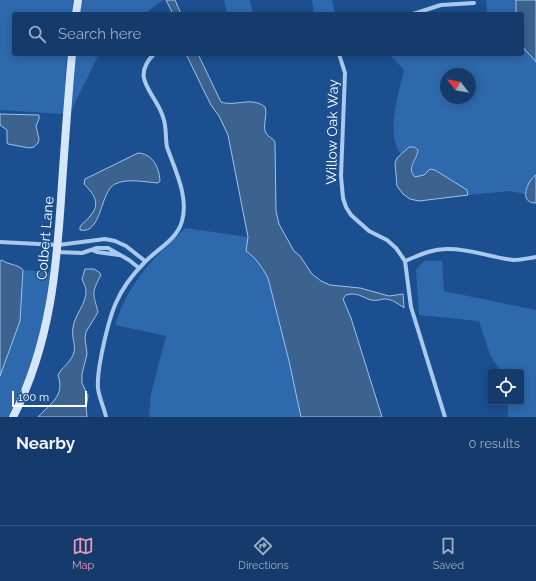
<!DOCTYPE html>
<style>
body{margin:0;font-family:Raleway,sans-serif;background:#214673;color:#f1f3f6}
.controls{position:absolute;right:12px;bottom:12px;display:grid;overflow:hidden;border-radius:4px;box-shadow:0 2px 10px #0003}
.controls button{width:36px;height:36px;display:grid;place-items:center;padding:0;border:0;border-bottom:1px solid #33557e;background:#143b6b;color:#f1f3f6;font:20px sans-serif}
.compass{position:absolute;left:440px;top:68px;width:36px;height:36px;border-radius:50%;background:#143b6b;box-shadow:0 2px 10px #0003;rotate:301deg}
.scale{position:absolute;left:12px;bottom:10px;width:75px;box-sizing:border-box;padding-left:4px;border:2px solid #fff;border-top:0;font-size:11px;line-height:14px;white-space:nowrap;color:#fff;-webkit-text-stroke:3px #1b4f8f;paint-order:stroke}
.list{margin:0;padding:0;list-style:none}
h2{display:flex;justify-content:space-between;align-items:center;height:52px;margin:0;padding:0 16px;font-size:17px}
h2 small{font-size:13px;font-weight:400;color:#9dadc1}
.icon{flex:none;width:22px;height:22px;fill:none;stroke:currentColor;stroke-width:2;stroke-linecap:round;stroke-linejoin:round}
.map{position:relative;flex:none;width:536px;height:417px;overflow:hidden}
.search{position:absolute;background:#143b6b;box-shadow:0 2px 10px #0003;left:12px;right:12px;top:12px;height:44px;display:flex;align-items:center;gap:10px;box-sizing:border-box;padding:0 14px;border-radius:4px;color:#9dadc1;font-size:15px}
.sheet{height:108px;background:#143b6b}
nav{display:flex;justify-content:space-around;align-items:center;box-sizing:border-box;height:56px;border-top:1px solid #33557e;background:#143b6b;font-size:11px;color:#9dadc1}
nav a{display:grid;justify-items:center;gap:2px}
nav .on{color:#e797bd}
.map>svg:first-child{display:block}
.green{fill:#2e69ad;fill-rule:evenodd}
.water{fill:#3c6290;stroke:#9cc4f0}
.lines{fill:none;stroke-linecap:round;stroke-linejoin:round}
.street{stroke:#a9c9ee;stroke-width:4}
.secondary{stroke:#d6e6fa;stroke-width:8}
.labels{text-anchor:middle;stroke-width:3;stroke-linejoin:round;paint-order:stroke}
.street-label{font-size:14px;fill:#fff;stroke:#1b4f8f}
</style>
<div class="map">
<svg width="536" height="417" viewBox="0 0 536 417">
<rect width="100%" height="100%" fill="#1b4f8f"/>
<path class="green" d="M0,0h73l-1,14h-58v40h53l-4,60 -63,-4z
M82,0h81l-19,14h-65z
M224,0h26l3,14h-26z
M312,0h20l3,14h-21z
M486,0h30v14h-36l7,-3z
M522,45c3,7 10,10 14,17v113l-11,15v4l-15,-3 -42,4 1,-2 -41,-22 -4,4 -9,2c-8,-8 0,-16 3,-25l-1,-4 -8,-1 -8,7c-16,-19 -2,-61 3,-84l-15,-16h133zM446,74h24v24h-24z
M75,54h24l-30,61z
M185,228l63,9 -2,14c10,7 16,16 22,27l21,83 12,56h-152l2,-23 15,-58 -51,-11c5,-15 11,-29 20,-42 13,-21 33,-37 50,-55z
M424,261h18l2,30 92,19v107h-28v-15h13v-30h-20l-11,-17 -11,-34 -60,-6 -3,-45z
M23,270l27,2c-3,22 -5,43 -10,64 -7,28 -19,55 -32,81h-8v-41l20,-55z"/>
<path class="water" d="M166,0h9l6,14h-8z
M516,0h20v62l-4,-5 -7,-7 -3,-5v-31h-6z
M186,54h12l23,48c14,5 31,-6 44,5 3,8 -3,19 1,26 2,4 7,5 9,9l1,69 3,13 15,27 6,5 12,18 9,7 9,4 30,3 29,8 14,-2 1,14c-5,-4 -14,-10 -21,-9 -4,1 -7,2 -12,1 -9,-3 -14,-8 -25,-5l-3,4 8,19 31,99h-81l-12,-56 -21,-83c-6,-11 -12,-20 -22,-27l2,-14 -20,-102 -9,-19 -8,-11 -7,-14z
M0,114l39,1v4l-3,7 3,13 -1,4 -4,4 -5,1 -21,-4 -1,-1v-13l-7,-5z
M409,147h5l4,3c-1,10 -12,18 -3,27l9,-2 6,-6 5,1 32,20 1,5 -49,6 -9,-2 -7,-5 -6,-8 -2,-23 2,-5z
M138,153c15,1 21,14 22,28l-2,2c-13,-1 -31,-5 -43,1 -15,7 -13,51 -35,46v-3c3,-5 8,-7 11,-12 10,-12 2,-22 -7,-31l1,-5z
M536,175v28c-18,0 -9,-22 0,-28z
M2,260c6,5 16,4 21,10l-3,51 -20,55v-115z
M85,269h9l5,3 2,3c-10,19 -8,17 -3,37l-12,20 -1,6 2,16 -5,20v9l6,13 -2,11 1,10h-49c13,-14 27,-21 20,-42 4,-8 11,-11 15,-20 4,-9 -2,-17 0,-27 1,-13 14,-24 13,-38 0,-3 -3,-8 -4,-11z"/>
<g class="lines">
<path class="street" d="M413,14l28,-9 33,-2
M339,54l6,19 -4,103 2,22 3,9 5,8 18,16 18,9 9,8 9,13 6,46 34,110
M0,242l58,3 47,-6 10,2 11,5 19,15
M92,250l5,2 22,3
M57,252l25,1 15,-5h11l21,12 10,8
M405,261c13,-5 26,-12 41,-12 24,-1 45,9 68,11 8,0 15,-2 22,-3
M106,417c-2,-10 -7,-19 -8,-29 -1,-13 2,-25 4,-36 8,-38 14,-61 42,-89 13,-14 33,-23 38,-42 7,-24 -7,-51 -15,-74 -2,-10 0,-20 -4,-30 -7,-24 -34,-38 -9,-63"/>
<path class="secondary" d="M76,14l2,-14
M13,417c38,-74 44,-151 49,-233 3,-43 6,-87 10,-130"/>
</g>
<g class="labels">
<g class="street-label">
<text transform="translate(332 132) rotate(-89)" y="5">Willow Oak Way</text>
<text transform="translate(45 238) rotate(-85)" y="5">Colbert Lane</text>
</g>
</g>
</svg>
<div class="controls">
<button><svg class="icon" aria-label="locate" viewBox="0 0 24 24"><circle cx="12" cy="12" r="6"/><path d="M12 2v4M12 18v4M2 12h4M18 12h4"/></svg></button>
</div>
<svg class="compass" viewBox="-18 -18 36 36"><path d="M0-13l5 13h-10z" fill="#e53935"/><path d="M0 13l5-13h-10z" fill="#9dadc1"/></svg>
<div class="scale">100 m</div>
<div class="search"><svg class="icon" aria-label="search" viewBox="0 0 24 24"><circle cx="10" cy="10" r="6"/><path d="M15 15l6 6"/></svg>Search here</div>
</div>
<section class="sheet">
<h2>Nearby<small>0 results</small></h2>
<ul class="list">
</ul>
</section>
<nav>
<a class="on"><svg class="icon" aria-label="map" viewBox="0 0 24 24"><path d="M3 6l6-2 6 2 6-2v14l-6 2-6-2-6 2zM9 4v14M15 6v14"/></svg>Map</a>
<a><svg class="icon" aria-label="directions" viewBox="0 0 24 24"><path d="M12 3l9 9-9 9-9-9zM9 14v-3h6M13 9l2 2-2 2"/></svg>Directions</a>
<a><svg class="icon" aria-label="saved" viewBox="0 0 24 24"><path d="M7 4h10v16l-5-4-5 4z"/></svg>Saved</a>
</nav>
